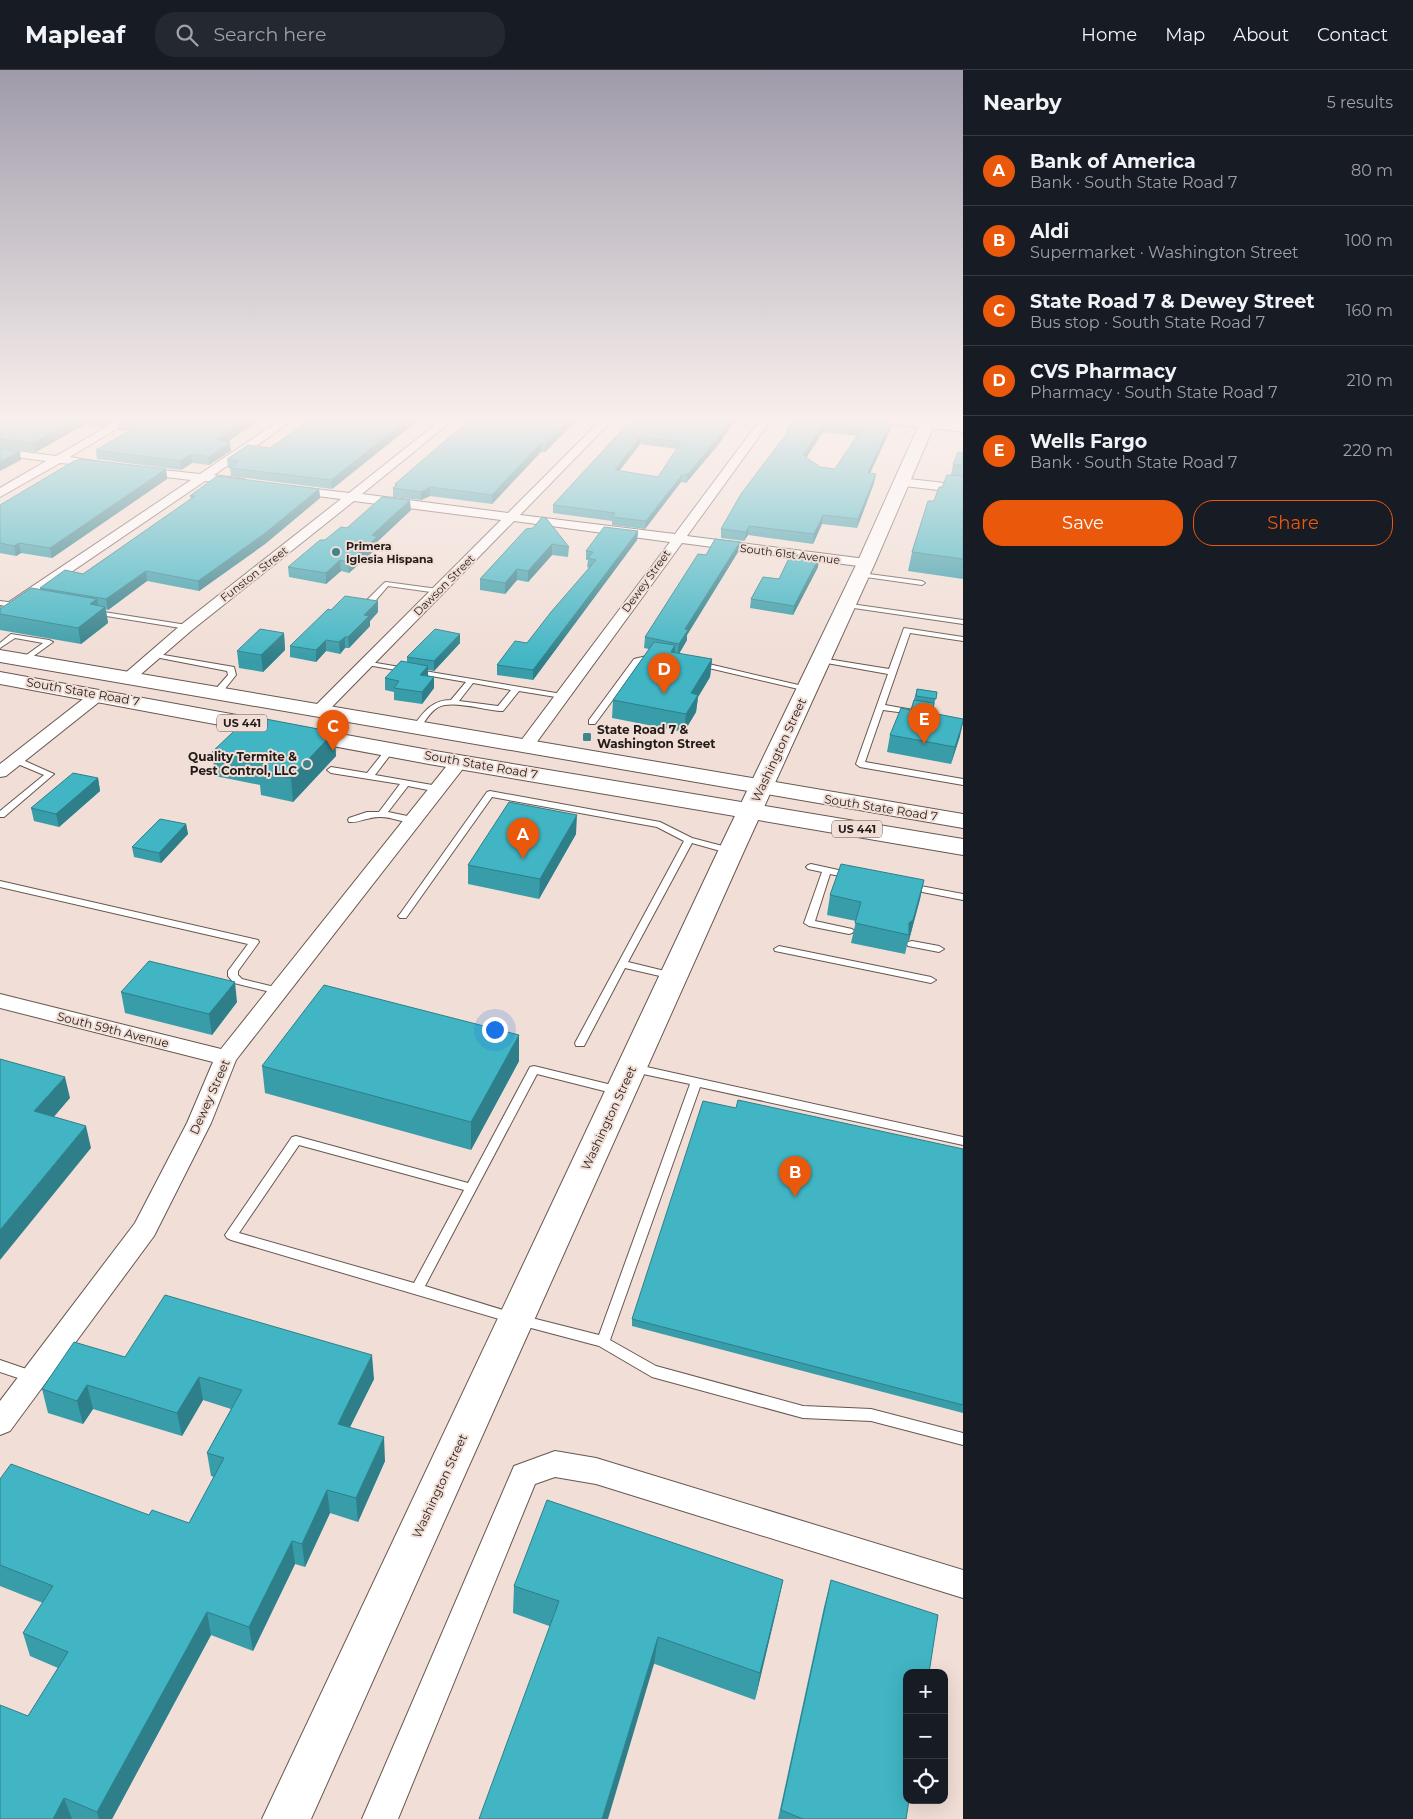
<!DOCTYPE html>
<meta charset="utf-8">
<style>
body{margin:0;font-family:Montserrat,sans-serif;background:#242831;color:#f1f3f6}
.controls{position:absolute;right:15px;bottom:15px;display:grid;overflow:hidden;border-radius:10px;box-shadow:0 5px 20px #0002}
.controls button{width:45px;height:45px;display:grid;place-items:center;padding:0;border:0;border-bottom:1px solid #363941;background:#171b24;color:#f1f3f6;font:25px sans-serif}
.you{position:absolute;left:494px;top:959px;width:18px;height:18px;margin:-12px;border:4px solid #fff;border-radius:50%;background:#1a73e8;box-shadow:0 0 0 8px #1a73e833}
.badge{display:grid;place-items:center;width:32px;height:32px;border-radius:50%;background:#ea580c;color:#fff;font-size:16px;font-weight:700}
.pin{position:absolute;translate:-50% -41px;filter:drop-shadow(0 1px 2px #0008)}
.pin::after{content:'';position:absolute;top:26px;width:18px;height:15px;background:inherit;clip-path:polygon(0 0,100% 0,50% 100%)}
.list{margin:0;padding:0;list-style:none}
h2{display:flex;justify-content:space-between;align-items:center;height:65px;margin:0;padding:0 20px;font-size:21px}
h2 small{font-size:16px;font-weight:400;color:#9ea1a6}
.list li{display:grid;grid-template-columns:32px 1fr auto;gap:15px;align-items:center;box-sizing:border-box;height:70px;padding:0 20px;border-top:1px solid #363941}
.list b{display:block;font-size:19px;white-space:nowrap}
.list p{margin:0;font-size:16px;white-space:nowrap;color:#9ea1a6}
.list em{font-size:16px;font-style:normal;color:#9ea1a6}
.actions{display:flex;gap:10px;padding:15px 20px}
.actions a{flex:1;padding:11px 0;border:1px solid #ea580c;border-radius:20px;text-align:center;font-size:18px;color:#ea580c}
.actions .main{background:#ea580c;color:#fff}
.icon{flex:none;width:28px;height:28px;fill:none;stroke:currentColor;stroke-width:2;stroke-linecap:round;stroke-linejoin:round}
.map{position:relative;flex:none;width:963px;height:1749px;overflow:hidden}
header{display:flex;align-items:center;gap:30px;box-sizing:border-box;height:70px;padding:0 25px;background:#171b24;border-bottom:1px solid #363941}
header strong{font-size:24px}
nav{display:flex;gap:28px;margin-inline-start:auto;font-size:18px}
.search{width:350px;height:45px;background:#242831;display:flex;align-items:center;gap:12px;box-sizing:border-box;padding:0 18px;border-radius:20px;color:#9ea1a6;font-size:19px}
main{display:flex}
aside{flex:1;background:#171b24}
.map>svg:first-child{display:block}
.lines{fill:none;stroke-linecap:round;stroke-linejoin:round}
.lane-casing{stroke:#675750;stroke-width:2}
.street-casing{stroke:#675750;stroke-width:2}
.secondary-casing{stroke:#675750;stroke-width:2}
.primary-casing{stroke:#675750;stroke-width:2}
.lane{fill:#fff;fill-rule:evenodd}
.street{fill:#fff;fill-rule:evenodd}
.secondary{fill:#fff;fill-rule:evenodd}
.primary{fill:#fff;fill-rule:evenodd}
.wall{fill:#389ca9;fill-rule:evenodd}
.shaded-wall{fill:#2e7f89}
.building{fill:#41b5c4;stroke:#2e7f89;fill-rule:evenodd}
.poi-dot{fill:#3e858e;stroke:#f1ded6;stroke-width:2}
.labels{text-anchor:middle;stroke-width:4;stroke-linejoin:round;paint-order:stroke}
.far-poi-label{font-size:11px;font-weight:bold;fill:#221b18;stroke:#f1ded6;text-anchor:start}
.far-street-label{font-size:11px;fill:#221b18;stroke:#f1ded6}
.shield{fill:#f1ded6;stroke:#605651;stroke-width:1}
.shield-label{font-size:11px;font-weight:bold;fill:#221b18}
.street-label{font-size:12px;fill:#221b18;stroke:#f1ded6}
.poi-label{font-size:12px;font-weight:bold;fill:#221b18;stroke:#f1ded6;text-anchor:start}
</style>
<header>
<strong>Mapleaf</strong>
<div class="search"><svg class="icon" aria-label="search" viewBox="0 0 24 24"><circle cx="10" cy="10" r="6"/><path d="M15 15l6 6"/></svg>Search here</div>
<nav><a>Home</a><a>Map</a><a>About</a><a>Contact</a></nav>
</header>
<main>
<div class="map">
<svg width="963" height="1749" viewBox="0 0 963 1749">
<rect width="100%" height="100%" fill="#f1ded6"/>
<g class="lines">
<defs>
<path id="lane" d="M861,503l61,8 3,2 -3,2 -63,-9v-2z
M386,512l52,7 3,2 -3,2 -50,-7 -18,21h-6v-4l20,-20z
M0,531l16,2 1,2 -4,2 -13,-2z
M844,533l119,17v4l-116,-17h-3z
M91,540l96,15 4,2 -4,2 -93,-15 -4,-2z
M904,558l59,9v4l-53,-8 -25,72 28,5 4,2 -4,2 -30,-4 -18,52 98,17v6l-103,-18 -4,-3 32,-90 -67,-12 -4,-2 4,-2 68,11z
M11,564l38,6 4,2 -29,21h-3v-4l22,-16 -28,-5 -15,10v-5z
M152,583l82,14 2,8 -16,20h-6v-4l14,-16 -1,-4 -72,-14h-3z
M655,584l4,2 -1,2 -18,5 -45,61h-6v-4l45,-61z
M364,591l198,33 4,2 -4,2 -43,-7 -16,20h-3c-15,-1 -51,-12 -63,-3 -8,5 -13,15 -18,22h-3l-4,-2c11,-15 19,-28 39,-28l15,-18 -99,-17h-3zM473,613l38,7 -13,16 -39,-5z
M696,591l111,26 4,2 -4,2 -111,-26z
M387,678h3l4,2 -19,25 63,11 4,3 -4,3 -30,-6 -20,26 29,6 1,2 -1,2c-12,2 -24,-5 -36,-5 -11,-1 -22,6 -32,5l-1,-2 1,-2 18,-6h12l21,-28 -69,-11 -4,-3 4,-3 36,6z
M16,687l38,17 -50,43h-4v-6l44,-36 -31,-13v-4z
M490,721l170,31 32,16 42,11 2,2 -5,3 -39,-11 -64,119 49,12 1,2 -5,3 -48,-11 -41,78h-8l-1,-3 109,-202 -27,-14 -165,-30 -86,121h-6l-2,-2 2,-2 87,-122z
M811,794l41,9 2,2 -5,3 -19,-4 -15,47 37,8 2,2 -2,2 -3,1 -40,-8 -5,-3 18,-51 -14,-3 -2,-2 2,-2z
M0,811l258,59 1,2 -21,29v4l4,4 41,10 1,2 -5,3 -45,-11 -6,-7v-5l20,-27 -248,-57z
M910,814l53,10v6l-56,-11 -2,-2 2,-2z
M912,871l27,5 5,3 -5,3 -31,-6 -1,-2 1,-2z
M779,876l152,31 5,3 -5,3 -156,-32 -1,-2z
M633,994l330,73v8l-263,-58 -90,253 46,26 147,40 68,3 92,24v12l-92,-24 -68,-3 -151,-41 -53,-31 -83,-22 -285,-84 -4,-2 -2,-3 67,-98 4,-1 172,47 62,-116 4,-1 86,21 4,1 2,3 -2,3 -4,1 -83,-21 -112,212 91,28 83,21 91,-251 -61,-13 -2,-3 2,-3zM299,1075l165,45 -50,93 -175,-50z
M0,1290l38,13 2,4 -2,4 -5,2 -33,-11z"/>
<path id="street" d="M125,346h13l-68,41 35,6v4l-45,-4 -60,34v-9l46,-27 -46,-6v-6l56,7z
M286,346h13l-85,59 30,4 2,3 -2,3 -39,-4 -200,136 -5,1v-10l191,-128 -52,-6 -6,-4 2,-3 65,7z
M446,346h12l-96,78 146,19 97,-97h11l-96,99 155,19 88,-118h11l-87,120 179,23 7,4 -7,4 -184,-24 -151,207h-12l-2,-4 153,-204 -156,-21 -189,193 -6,2 -8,-5 2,-3 188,-188 -147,-19 -162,129 -59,51h-10l-3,-3 3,-3 59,-51 159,-125 -48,-6 -6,-4 2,-3 60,7z
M900,408l63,7v8l-67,-8 -2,-3z
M98,620l8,5 -2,3 -98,78 -6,1v-13l92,-72z
M459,687l6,1 2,4 -2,4 -229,294 -25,63 -57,113 -144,195 -10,4v-34l135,-178 52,-100 26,-61 -213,-54v-14l221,55 232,-291z
M555,1381l41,7 367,112v28l-367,-114 -41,-7 -20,7 -137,335h-36l152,-353z"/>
<path id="secondary" d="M855,346h83l-1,4 26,2v10l-30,-4 -58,135 -131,288 -433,968h-49l456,-968 139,-288 61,-136 -56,-7z"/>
<path id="primary" d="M0,580l963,164v14l-963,-166z
M0,602l429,78 534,89v16l-534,-91 -429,-80z"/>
</defs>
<use href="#lane" class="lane-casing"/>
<use href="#street" class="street-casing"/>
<use href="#secondary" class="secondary-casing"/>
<use href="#primary" class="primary-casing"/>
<use href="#lane" class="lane"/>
<use href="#street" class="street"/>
<use href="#secondary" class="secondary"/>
<use href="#primary" class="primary"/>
</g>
<path class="wall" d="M0,346h121l-19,11 -17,-3 -49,28 -36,-4z
M126,346l101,26 4,9 -22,14 -17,-2 -11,7 -84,-11 -1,-9 33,-19 -10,-1 -1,-9z
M635,346h103l-19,28 -33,39 -5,-1 -36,47 -33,-4v-4l-59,-8v-8zM640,374l37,5 -19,28 -39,-6z
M795,346l97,10 -22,47 4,10 -17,45 -35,-4 -9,20 -65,-9 -4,6 -23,-3v-9l65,-95 1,-5zM823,362l34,4 -22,33 -15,-2 -14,-9z
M579,348l-34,34h-4l-49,52 -62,-8 -9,4 -28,-3v-9l2,-1v-3z
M406,360l-74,59 -101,-13 -1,-8h-2l-1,-9 43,-11z
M963,383v126l-55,-8 4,-19 22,-51 17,-26 2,-11z
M166,399l1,10 -115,79 -31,-5 -5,3 -16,-3v-48z
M319,419l1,9 -55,46 -66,47 -52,-10 -39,29 -2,-1 2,14 -27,21 -81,-14v-21l40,-19v-2l43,-14 108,-75 -1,-3z
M411,440l-34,32v6l-28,25 -8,-2 -15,13 -37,-7 -1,-10 37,-27 22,-12z
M526,459l43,18 -1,10 -16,-2 -24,27 -11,-2 -12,14 -25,-4v-11z
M638,461l-1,9 -104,140 -36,-5v-10l30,-22 62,-75 -2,-1 1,-7h-2v-9z
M738,482l-51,83v5l-8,14 33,5 -2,18 -12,20 -2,15 -12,20 -72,-14 1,-18 36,-51 -5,-1 1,-11 61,-82z
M818,497l-25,48 -43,-7 1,-9 28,-20z
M378,542l-8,9v5l-21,22h-4l-5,6 -14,-3 -10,11 -26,-5v-11z
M284,563l1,17 -22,22 -24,-4 -2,-17z
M460,564v9l-26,28 -6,-1v6l6,1v11l-12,16 -28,-4v-8l-9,-2v-12l22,-16v-5z
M917,619l20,3 -5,22 28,22 -9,28 -64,-12 3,-17 21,-25z
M334,662l2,24 -43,46 -32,-7 -1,-10 -45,-9 -3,-24z
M98,708l2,13 -41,36 -25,-6 -3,-13z
M186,754l2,10 -27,29 -27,-6 -2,-10z
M576,764l-37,65 -71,-15v-19z
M924,810l-4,19 -11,41 -1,1 -3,13 -54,-11 5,-22 -29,-6 3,-20z
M121,922l116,10 -25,33 -87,-22z
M519,965v26l-48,89 -206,-57 -3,-27z
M963,1079v264l-331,-87v-7z
M125,1287l249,22 -24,48 35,34 -27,61 -28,-9 -25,54 -10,-3 -42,87 -42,-16 -99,184h-112l28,-103 30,-48 -28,-12 -7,-23 20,-30 -43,-17v-107l149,36 40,8 25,-46 -3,-1 -4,-23 24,-44 -28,-9 -21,36 -89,-27 -10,15 -35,-11 -6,-24z
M783,1510l-28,120 -242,-87 1,-27z
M831,1510l75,239h-128l46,-212z"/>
<path class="shaded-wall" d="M84,346l1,8 -49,28 -2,-9z
M105,346h16l-19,11 -1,-8z
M253,346h13l-49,33 -1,-9z
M412,346h12l-18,14 -74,59 -1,-9z
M572,346h9l-36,36 1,-8z
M734,346h4l-19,28 -33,39 1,-8z
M893,347l-1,9 -26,56 2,-9z
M824,354l-1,8 -21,32 1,-9z
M640,367v7l-26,34 1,-8z
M230,372l1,9 -22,14v-8z
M541,373v9l-49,52v-9z
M20,381l1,9 -21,11v-9z
M191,384l1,9 -11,7 -1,-9z
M166,399l1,10 -115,79 -2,-10z
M876,404l-2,9 -17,45 1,-9z
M682,405l-1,7 -36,47 1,-8z
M430,417v9l-9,4v-8z
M319,419l1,9 -55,46 -66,47 -1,-10z
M410,430l1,10 -34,32v6l-28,25 -1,-11 24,-27z
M823,445l-1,9 -9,20 1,-10z
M749,456l-1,9 -4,6 2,-9z
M638,461l-1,9 -104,140v-10z
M740,472l-2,10 -51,83v5l-9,15 1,-11 6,-15z
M19,473l2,10 -5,3 -2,-10z
M552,474v11l-24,27v-11z
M819,488l-1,9 -25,48 1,-9z
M340,490l1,11 -15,13v-11z
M517,499v11l-12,14v-11z
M146,501l1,10 -39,29 -2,-11z
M97,529l2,13 6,-5 3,16 -27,21 -3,-16 12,-24z
M378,531v11l-8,9v5l-21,22 -1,-11 16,-22z
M284,563l1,17 -22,22 -2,-17z
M460,564v9l-26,28v-10z
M345,567v11l-5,6 -1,-12z
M326,570v11l-10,11v-12z
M675,575l-1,17 -3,-10z
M712,589l-2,18 -12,20 -2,15 -12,20 2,-18 5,-21z
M428,596v11l-8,-2z
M434,607v11l-12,16v-12z
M963,652l-3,14 -9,28 4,-17z
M334,662l2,24 -43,46 -2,-24z
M98,708l2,13 -41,36 -3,-13z
M577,745l-1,19 -37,65 1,-20z
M186,754l2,10 -27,29 -2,-10z
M924,810l-4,19 -11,41 -1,1 1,-6v-12z
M235,912l2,20 -25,33 -3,-21z
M519,965v26l-48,89v-28z
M65,1007l5,21 -30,35 -6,-22z
M86,1056l5,22 -91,112v-30z
M372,1285l2,24 -34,68 -2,-23z
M199,1307l4,23 -21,36 -5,-23z
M87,1315l6,24 -10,15 -6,-23z
M384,1367l1,24 -27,61 -2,-24z
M327,1420l3,23 -25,54 -3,-23z
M292,1471l3,23 -42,87 -4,-24z
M783,1510l-6,28 -22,92 5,-27z
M207,1542l4,23 -99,184h-13l-2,-7z
M658,1567l-4,27 -46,155h-6z
M64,1728l8,21h-19z"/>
<path class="building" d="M0,346h83l-49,27 -34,-4z
M85,346h20l-4,3z
M126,346h127l-37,24 14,2 -21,15 -18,-3 -11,7 -84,-11 44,-25 -22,-4z
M316,346h96l-81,64 -101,-12 9,-7 -12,-2 21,-14 22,3z
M474,346h98l-26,28 -5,-1 -49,52 -62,-8 -9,5 -28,-4 4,-3 -2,-1z
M635,346h99l-15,21 -32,38h-5l-36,46 -34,-4 3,-4 -62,-8zM640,367l41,5 -23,35 -43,-7z
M795,346h92l6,1 -25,56 8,1 -18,45 -35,-4 -9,19 -65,-8 -3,6 -25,-3 20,-35 49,-65h-3zM824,354l38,4 -27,41 -15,-2 -17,-12z
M0,378l20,3 -20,11z
M958,382l5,1v12l-10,-1z
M81,389l85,10 -116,79 -31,-5 -5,3 -14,-3v-38l74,-44z
M947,405l16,1v83l-51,-7 16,-51h6l5,-14h3z
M217,406l102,13 -55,45 -66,47 -52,-10 -40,28 -66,-11 25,-18 18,4 112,-78h-5z
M382,427l28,3 -38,35 5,2 -29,25 -8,-2 -14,13 -38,-6 32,-27h5l16,-13 6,1z
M542,447l4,1 23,29 -17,-3 -24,27 -11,-2 -12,14 -25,-4 46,-50 7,-1z
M604,457l34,4 -105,139 -36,-5 18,-24 12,2 24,-31 45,-52 -8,-2 5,-6 -7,-1z
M715,469l25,3 -55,87 3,1 -9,14 -34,-7 53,-83 8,1z
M791,484l28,4 -25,48 -43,-7 12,-22 16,2z
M31,518l66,11 -7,5 15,3 -27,21 -78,-14v-5z
M345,526l33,5 -14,14 5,1 -21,21h-3l-6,5 -13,-2 -10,10 -26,-4 38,-37 3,1z
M260,559l24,4 -23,22 -24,-4z
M435,559l25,5 -26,27 -27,-4z
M654,572l21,3 -4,7 41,7 -21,34 7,2 -12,19 -73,-14z
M401,591l27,5 -8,9 14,2 -12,15 -28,-4 5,-7 -14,-3z
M917,619l20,3 -1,7 -20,-3z
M914,630l20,3 -2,10 31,6v3l-8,25 -65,-12 11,-27 10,2z
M250,646l84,16 -43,46 -33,-7 8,-8 -54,-11z
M73,703l25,5 -42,36 -25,-6z
M509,732l68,13 -37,64 -72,-14z
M160,749l26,5 -27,29 -27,-6z
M841,794l83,16 -11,40 -4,3v12l-54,-12 6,-21 -31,-7z
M149,891l86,21 -26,32 -88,-22z
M324,915l195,50 -48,87 -209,-56z
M0,989l65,18 -31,34 52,15 -86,104z
M738,1030l225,49v256l-331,-86 71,-218 33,7z
M165,1225l207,60 -34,69 46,13 -28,61 -29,-8 -25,54 -10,-3 -43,86 -42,-15 -110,200 -33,-14 -11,21h-53v-114l28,11 40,-64 -45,-19 30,-47 -53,-21v-86l11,-15 138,51 3,-5 37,13 35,-65 -17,-5 35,-63 -43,-13 -22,36 -90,-28 -10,16 -35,-12 32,-47 51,15z
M547,1430l236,80 -23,93 -102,-36 -56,182h-123l80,-218 -45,-15z
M831,1510l107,35 -9,58h-22v127h2l-3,19h-103l-22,-9z"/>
<linearGradient id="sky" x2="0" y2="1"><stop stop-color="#9f9baa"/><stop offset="0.59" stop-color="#f9f0ed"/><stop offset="1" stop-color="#f9f0ed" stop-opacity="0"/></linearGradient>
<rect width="963" height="591" fill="url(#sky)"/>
<g class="poi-dot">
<circle cx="336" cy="482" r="5"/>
<rect x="582" y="662" width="10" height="10" rx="2.5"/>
<circle cx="307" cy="694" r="5"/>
</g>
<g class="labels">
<g class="far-poi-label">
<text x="346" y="480">Primera<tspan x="346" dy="13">Iglesia Hispana</tspan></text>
</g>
<g class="far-street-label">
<text transform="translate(790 484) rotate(7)" y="4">South 61st Avenue</text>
<text transform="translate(254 504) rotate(-38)" y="4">Funston Street</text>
<text transform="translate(646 511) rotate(-54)" y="4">Dewey Street</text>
<text transform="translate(444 515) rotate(-45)" y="4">Dawson Street</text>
</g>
<g class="shield">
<rect x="217" y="644.5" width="50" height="17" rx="4"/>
<rect x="832" y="750.5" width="50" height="17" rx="4"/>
</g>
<g class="shield-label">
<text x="242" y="657">US 441</text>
<text x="857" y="763">US 441</text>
</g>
<g class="street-label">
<text transform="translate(83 622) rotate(10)" y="4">South State Road 7</text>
<text transform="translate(779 680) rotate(-65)" y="4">Washington Street</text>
<text transform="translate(481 695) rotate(10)" y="4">South State Road 7</text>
<text transform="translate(881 738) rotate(9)" y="4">South State Road 7</text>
<text transform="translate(113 960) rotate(14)" y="4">South 59th Avenue</text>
<text transform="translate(210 1027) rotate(-66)" y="4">Dewey Street</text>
<text transform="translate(609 1048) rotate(-65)" y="4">Washington Street</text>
<text transform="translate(440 1416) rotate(-65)" y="4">Washington Street</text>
</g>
<g class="poi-label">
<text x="597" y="664">State Road 7 &amp;<tspan x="597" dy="14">Washington Street</tspan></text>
<text x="297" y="691" text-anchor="end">Quality Termite &amp;<tspan x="297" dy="14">Pest Control, LLC</tspan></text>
</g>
</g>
</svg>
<div class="controls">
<button>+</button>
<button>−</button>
<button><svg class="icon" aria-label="locate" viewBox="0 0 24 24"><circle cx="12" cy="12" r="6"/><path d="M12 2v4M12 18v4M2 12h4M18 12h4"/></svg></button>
</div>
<div class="you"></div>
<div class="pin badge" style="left:523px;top:789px">A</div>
<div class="pin badge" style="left:795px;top:1127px">B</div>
<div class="pin badge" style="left:333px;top:681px">C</div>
<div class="pin badge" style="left:664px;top:624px">D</div>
<div class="pin badge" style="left:924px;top:674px">E</div>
</div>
<aside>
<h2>Nearby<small>5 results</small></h2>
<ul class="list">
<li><span class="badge">A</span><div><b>Bank of America</b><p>Bank · South State Road 7</p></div><em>80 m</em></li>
<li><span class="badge">B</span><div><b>Aldi</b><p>Supermarket · Washington Street</p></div><em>100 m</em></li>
<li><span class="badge">C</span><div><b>State Road 7 &amp; Dewey Street</b><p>Bus stop · South State Road 7</p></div><em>160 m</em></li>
<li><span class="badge">D</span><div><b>CVS Pharmacy</b><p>Pharmacy · South State Road 7</p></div><em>210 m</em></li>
<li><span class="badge">E</span><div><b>Wells Fargo</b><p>Bank · South State Road 7</p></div><em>220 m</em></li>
</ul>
<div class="actions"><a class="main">Save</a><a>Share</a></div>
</aside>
</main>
